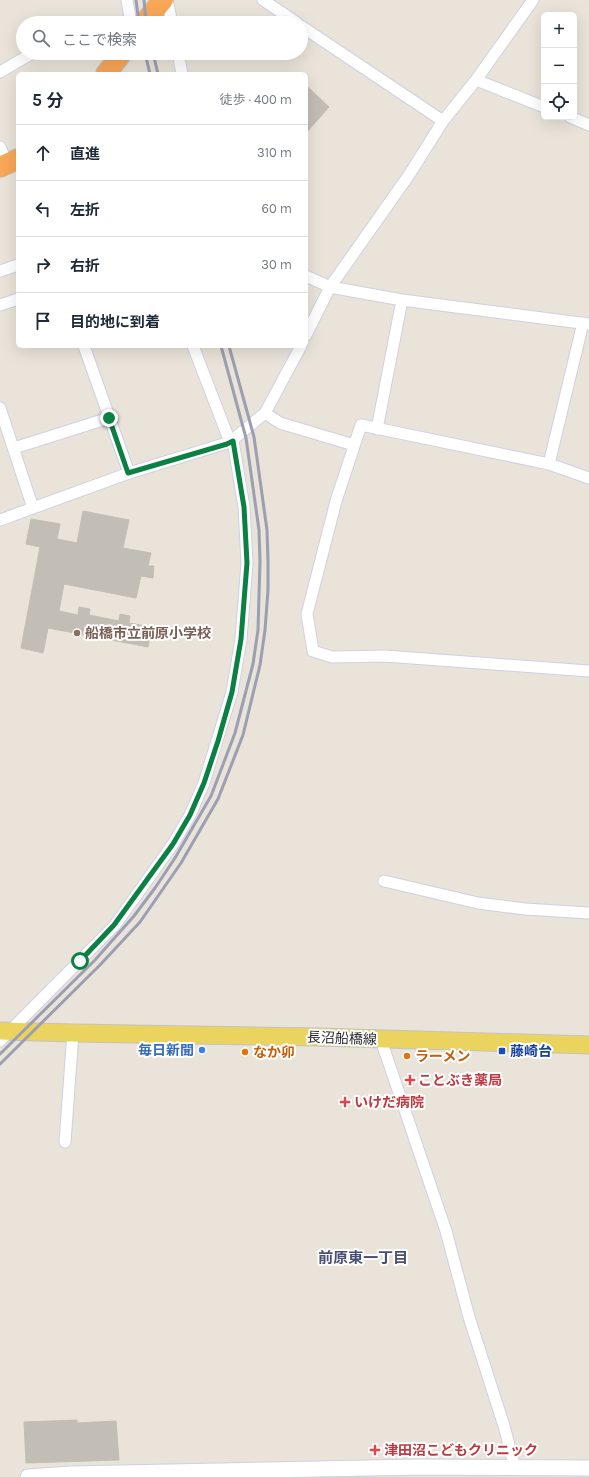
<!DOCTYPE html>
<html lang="ja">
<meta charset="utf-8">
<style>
body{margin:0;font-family:Karla,"Noto Sans JP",sans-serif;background:#f6f6f7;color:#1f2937}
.controls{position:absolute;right:12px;top:12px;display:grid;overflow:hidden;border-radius:6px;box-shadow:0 4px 16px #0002}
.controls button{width:36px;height:36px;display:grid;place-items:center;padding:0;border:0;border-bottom:1px solid #e0e1e3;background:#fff;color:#1f2937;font:20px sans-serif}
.stop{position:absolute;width:12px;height:12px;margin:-9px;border:3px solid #0b8043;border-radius:50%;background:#fff}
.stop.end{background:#0b8043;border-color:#fff;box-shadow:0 1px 4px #0008}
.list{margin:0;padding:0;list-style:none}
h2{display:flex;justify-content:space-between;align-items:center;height:52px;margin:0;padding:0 16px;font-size:17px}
h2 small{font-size:13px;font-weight:400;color:#747a83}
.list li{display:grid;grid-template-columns:26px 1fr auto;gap:12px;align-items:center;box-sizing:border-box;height:56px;padding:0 16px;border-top:1px solid #e0e1e3}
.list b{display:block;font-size:15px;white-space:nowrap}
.list em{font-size:13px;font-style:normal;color:#747a83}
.icon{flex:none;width:22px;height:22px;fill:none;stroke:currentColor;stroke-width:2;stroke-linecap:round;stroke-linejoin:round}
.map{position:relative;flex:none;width:589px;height:1477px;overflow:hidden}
.search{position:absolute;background:#fff;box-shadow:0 4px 16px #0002;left:16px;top:16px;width:292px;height:44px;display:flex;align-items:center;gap:10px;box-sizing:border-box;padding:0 14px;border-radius:22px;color:#747a83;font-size:15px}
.panel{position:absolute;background:#fff;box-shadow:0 4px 16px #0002;left:16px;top:72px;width:292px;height:276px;border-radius:6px}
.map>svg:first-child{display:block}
.building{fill:#c2bdb5;stroke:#c4bfb3}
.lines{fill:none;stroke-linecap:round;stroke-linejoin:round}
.street-casing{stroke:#ced1e0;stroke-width:13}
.secondary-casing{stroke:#ced1e0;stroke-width:17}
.primary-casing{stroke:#c3c3c3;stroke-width:19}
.highway-casing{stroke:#c3c3c3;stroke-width:22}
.street{stroke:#fff;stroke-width:11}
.secondary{stroke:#fff;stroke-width:15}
.primary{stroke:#ead35e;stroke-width:17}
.highway{stroke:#f7a756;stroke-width:20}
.rail{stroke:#9c9eb1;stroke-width:3}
.route{stroke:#0b8043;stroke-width:5}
.education-dot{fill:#8d6e63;stroke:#fff;stroke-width:1.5}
.shop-dot{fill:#3f7fe0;stroke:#fff;stroke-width:1.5}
.transit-dot{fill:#1a4fb4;stroke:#fff;stroke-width:1.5}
.food-dot{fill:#e8710a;stroke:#fff;stroke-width:1.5}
.health-dot{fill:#e0444e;stroke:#fff;stroke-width:1.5}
.labels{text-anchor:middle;stroke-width:4;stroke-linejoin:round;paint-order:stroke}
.education-label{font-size:14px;font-weight:bold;fill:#785e54;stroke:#fff;text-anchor:start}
.street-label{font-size:14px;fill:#272727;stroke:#fff}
.shop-label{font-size:14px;font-weight:bold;fill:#366cbe;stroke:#fff;text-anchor:end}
.transit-label{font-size:14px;font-weight:bold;fill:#164399;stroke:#fff;text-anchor:start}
.food-label{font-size:14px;font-weight:bold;fill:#c56008;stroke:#fff;text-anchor:start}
.health-label{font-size:14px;font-weight:bold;fill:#be3a42;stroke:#fff;text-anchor:start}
.neighbourhood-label{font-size:15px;font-weight:bold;fill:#4a4f75;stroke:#fff}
</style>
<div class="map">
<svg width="589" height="1477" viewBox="0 0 589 1477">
<rect width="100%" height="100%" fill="#e9e3d9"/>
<path class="building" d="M306,85l23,22 -23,26z
M83,511l46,9 -6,28 28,5 -3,13h6l-1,12 -12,-2 -5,22 -72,-14 -5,27 19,4 1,-8 11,2 -1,6 30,6 1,-7 10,2 -1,7 23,4 -4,20 -100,-19 -5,25 -22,-5 19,-101 -14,-3 5,-25 29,5 -3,15 20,4z
M77,1420v3l39,-2 3,39 -93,3 -2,-41z"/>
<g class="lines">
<defs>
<path id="street" d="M127,0l4,23
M167,0l5,23
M263,0l34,23
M301,26l142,95
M178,53l4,21
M0,72l31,-18
M476,80l68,27
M570,117l19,8
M0,147l8,17
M0,271l18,-6
M306,276l24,11 72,13 187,24
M0,305l18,-6
M306,335l24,-48 79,-112 34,-54 33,-41 57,-80
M84,346l45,127
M193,346l37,96
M0,408l33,100
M265,413l15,10 74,22
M377,429l25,-129
M14,448l95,-30
M549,464l34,-141
M589,478l-40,-14 -188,-39 -25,76 -29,113 6,37 19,6 53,-1 204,15
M0,520l129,-47 101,-31 35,-29 36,-67
M384,881l94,22 47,6 64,4
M381,1040l65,191 23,86 35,109 11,42
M0,1041l115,-116 58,-81 17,-29 14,-32 28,-91 9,-53 6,-76 -3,-56 -11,-66
M65,1142l8,-109"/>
<path id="secondary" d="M28,1477l43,-3 346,-7 172,1"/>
<path id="primary" d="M0,1031l73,2 246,4 270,8"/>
<path id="highway" d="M144,23l19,-23
M106,74l16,-21
M0,167l18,-8"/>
</defs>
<use href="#street" class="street-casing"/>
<use href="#secondary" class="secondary-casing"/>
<use href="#primary" class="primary-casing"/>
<use href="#highway" class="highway-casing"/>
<use href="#street" class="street"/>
<use href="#secondary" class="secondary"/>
<use href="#primary" class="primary"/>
<use href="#highway" class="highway"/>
<path class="rail" d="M136,0l3,23
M144,0l2,23
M145,53l5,21
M153,53l5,21
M0,1054l95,-94 39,-44 21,-28 20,-30 36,-62 24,-63 18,-69 5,-34 2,-69 -1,-31 -13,-92 -25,-92
M0,1064l100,-99 40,-43 41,-59 37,-64 25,-64 17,-70 5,-35 3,-40v-29l-1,-31 -13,-93 -25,-91"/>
</g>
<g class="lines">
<path class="route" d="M80,961l34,-36 59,-81 17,-29 14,-32 14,-42 14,-49 9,-53 6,-76 -3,-56 -11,-66 -6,3 -99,29 -19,-55"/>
</g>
<circle class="education-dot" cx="77" cy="633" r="4"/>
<circle class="shop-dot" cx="202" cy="1050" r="4"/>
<rect class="transit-dot" x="498" y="1047" width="8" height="8" rx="2"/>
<g class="food-dot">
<circle cx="245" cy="1052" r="4"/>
<circle cx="407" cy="1056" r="4"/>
</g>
<g class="health-dot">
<path d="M408 1074h4v4h4v4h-4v4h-4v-4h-4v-4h4z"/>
<path d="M343 1096h4v4h4v4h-4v4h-4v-4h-4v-4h4z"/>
<path d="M373 1444h4v4h4v4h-4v4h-4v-4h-4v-4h4z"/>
</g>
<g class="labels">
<g class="education-label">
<text x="85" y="638">船橋市立前原小学校</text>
</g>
<g class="street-label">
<text transform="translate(342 1038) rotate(2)" y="5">長沼船橋線</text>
</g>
<g class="shop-label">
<text x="194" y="1055">毎日新聞</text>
</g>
<g class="transit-label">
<text x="510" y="1056">藤崎台</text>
</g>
<g class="food-label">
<text x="253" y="1057">なか卯</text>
<text x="415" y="1061">ラーメン</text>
</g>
<g class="health-label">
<text x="418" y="1085">ことぶき薬局</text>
<text x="354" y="1107">いけだ病院</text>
<text x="384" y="1455">津田沼こどもクリニック</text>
</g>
<g class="neighbourhood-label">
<text x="363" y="1263">前原東一丁目</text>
</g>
</g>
</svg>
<div class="controls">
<button>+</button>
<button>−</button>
<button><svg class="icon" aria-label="locate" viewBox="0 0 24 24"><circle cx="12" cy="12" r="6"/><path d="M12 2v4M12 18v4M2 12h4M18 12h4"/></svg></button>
</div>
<div class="stop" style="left:80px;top:961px"></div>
<div class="stop end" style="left:109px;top:418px"></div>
<div class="search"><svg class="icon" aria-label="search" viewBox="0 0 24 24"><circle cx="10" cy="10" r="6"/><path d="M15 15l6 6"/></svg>ここで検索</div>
<section class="panel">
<h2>5 分<small>徒歩 · 400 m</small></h2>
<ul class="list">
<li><svg class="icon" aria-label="ahead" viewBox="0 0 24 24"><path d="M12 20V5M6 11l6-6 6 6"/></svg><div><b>直進</b></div><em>310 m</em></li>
<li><svg class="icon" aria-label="left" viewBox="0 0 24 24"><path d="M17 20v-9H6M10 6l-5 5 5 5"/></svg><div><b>左折</b></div><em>60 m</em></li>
<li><svg class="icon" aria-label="right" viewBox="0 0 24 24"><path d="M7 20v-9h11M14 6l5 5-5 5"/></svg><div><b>右折</b></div><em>30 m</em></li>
<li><svg class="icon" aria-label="arrive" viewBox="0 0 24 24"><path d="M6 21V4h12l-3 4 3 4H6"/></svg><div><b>目的地に到着</b></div></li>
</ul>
</section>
</div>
